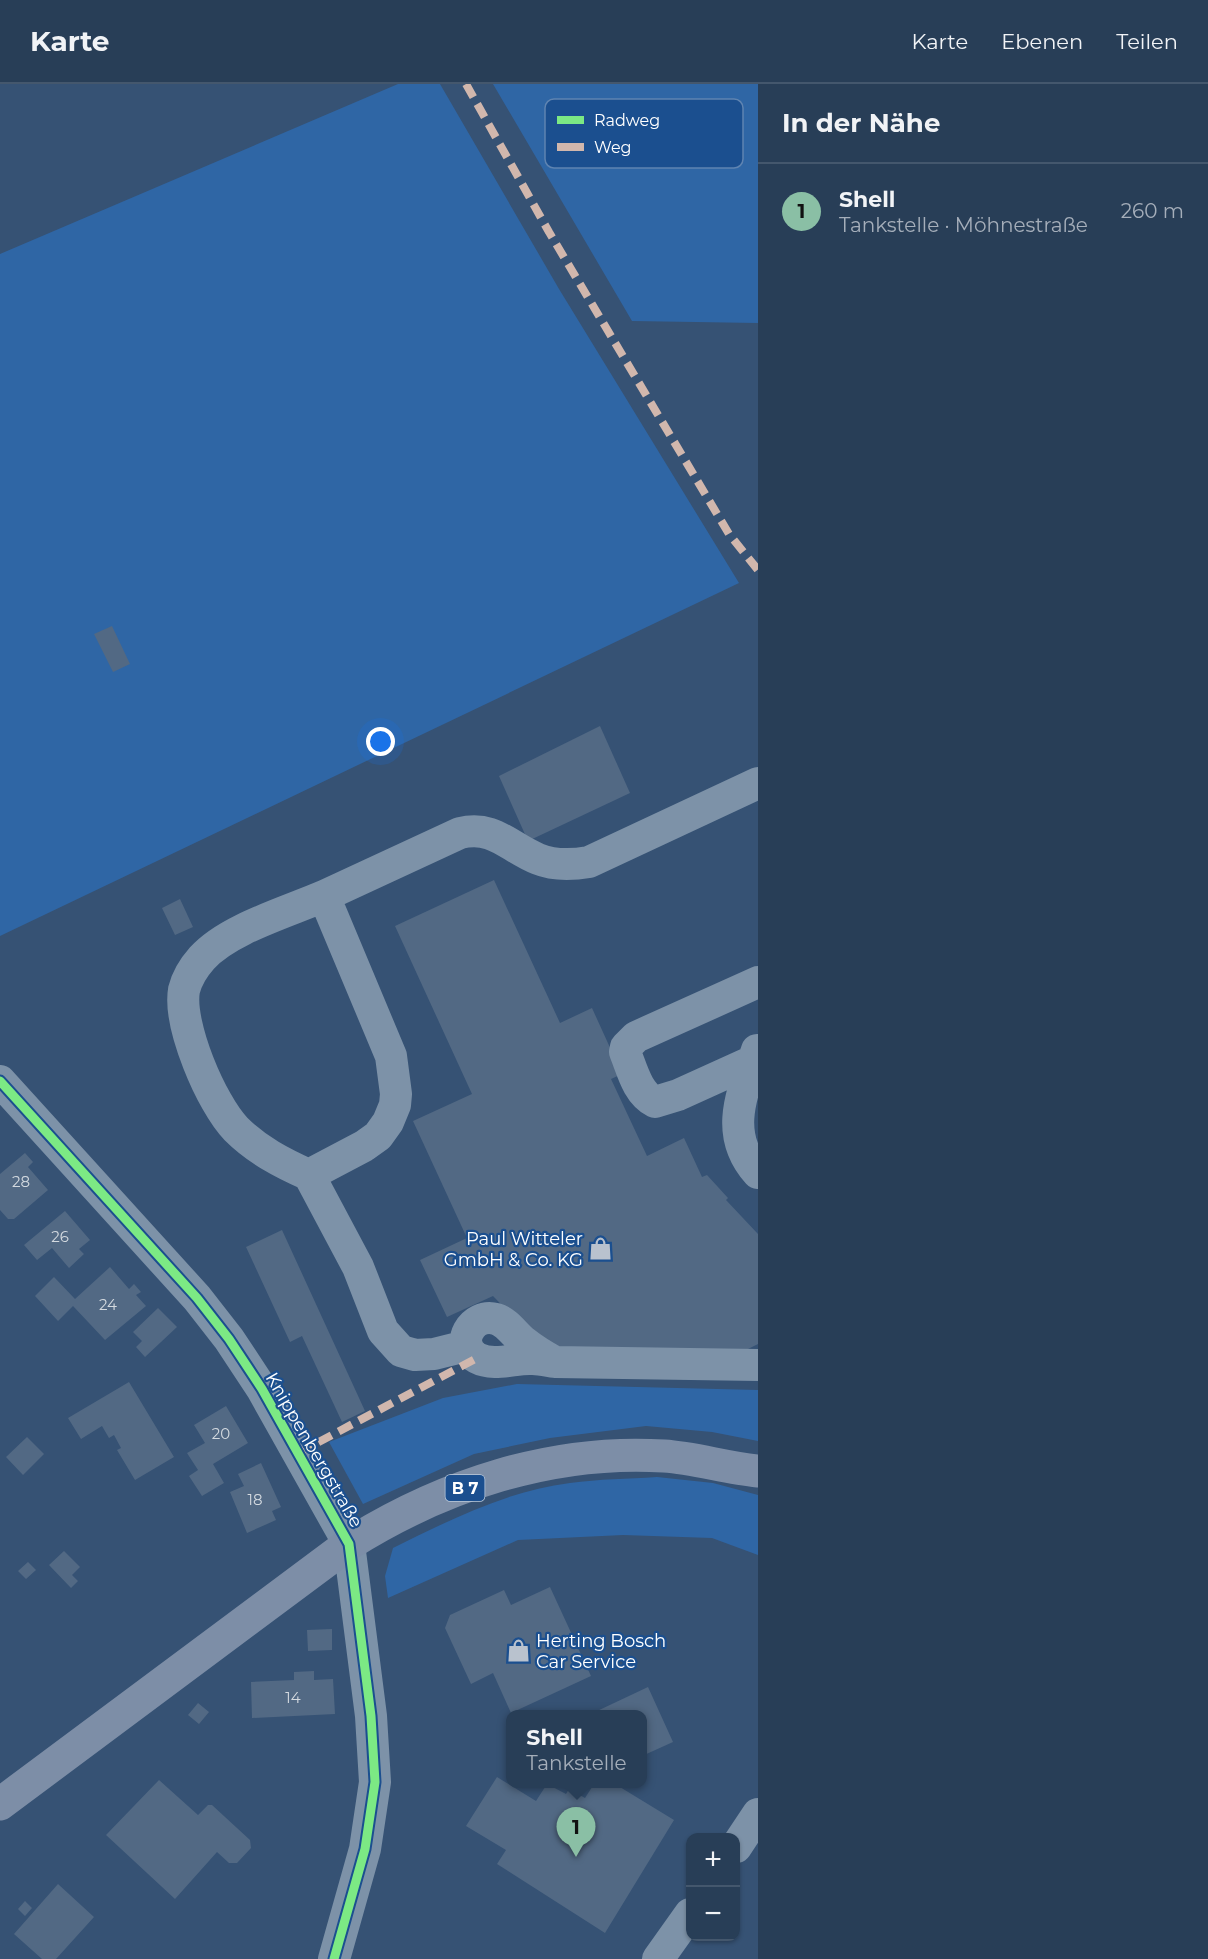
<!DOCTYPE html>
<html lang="de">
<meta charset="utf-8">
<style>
body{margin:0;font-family:Montserrat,sans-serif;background:#30455d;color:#f1f3f6}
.controls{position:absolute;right:18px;bottom:18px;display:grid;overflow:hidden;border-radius:12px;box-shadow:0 2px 4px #0004}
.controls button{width:54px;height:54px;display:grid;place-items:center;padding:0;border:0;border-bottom:2px solid #44576d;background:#283e57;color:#f1f3f6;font:30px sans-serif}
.you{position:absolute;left:381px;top:658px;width:21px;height:21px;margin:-15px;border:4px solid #fff;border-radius:50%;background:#1a73e8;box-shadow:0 0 0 9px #1a73e833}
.badge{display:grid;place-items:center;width:39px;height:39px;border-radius:50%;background:#8abfa5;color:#111;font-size:20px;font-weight:700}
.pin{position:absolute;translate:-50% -50px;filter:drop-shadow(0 2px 3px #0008)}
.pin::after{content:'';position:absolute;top:32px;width:21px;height:18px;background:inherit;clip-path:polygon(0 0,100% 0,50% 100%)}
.popup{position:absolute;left:506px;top:1626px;width:141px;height:78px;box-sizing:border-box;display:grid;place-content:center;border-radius:12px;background:#283e57;filter:drop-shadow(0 2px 4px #0005);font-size:20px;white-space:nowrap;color:#a5aeba}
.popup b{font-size:22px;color:#f1f3f6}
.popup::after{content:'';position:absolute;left:50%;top:100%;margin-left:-12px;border:12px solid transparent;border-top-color:#283e57}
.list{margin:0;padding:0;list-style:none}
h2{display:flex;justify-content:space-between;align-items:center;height:78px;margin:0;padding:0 24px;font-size:26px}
h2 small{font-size:20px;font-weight:400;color:#a5aeba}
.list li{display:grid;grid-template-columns:39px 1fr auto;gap:18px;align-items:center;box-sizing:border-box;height:96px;padding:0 24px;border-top:2px solid #44576d}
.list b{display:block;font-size:22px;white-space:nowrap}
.list p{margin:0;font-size:20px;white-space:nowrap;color:#a5aeba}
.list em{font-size:20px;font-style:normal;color:#a5aeba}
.map{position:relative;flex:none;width:758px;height:1875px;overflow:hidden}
header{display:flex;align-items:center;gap:36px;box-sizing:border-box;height:84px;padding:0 30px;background:#283e57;border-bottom:2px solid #44576d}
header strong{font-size:28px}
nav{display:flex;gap:33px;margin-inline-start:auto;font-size:21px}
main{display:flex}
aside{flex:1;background:#283e57}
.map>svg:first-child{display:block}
.green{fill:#2f66a5}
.building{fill:#526984}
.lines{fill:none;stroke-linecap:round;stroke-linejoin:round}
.minor{stroke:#7d92a8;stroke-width:32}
.major{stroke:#7d8ea7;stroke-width:33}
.quiet{stroke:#d1b7ad;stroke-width:8;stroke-dasharray:15 8;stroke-linecap:butt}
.cycleway-casing{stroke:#1b4f8f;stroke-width:13}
.cycleway{stroke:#7ce984;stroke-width:9}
.labels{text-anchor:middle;stroke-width:4.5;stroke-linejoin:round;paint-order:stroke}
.number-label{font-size:15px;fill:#d4dae0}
.shield{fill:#1b4f8f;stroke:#bbcadd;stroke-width:1.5}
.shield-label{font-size:16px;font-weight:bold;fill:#fff}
.poi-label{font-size:18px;fill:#fff;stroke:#1b4f8f;text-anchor:end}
.street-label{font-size:18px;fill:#fff;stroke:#1b4f8f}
.key{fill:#1b4f8f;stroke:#5f84b1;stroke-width:1.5}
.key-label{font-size:16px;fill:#fff}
</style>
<header>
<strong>Karte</strong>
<nav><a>Karte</a><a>Ebenen</a><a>Teilen</a></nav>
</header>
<main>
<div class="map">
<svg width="758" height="1875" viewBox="0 0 758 1875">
<rect width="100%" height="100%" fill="#365274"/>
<path class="green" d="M398,0h42l119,205 180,294 -739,353v-682z
M493,0h265v239l-126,-2z
M517,1300l241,6v51l-46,-9 -66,-6 -96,12 -76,16 -111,50 -34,-62 114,-44z
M657,1393l56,6 45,12v60l-46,-17 -89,-3 -105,5 -130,58 -3,-22 8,-28c57,-28 113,-57 177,-65 29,-4 58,-4 87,-6z"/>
<path class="building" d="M112,542l18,38 -17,8 -19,-38z
M600,642l30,67 -102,48 -29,-65z
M494,796l66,143 32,-15 30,66 -11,5 36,77 37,-18 18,39 5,-2 21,23 -2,2 32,34v110l-12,6 -182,-2 -10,-2 -26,-14 -35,-36 -46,21 -27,-57 47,-22 -54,-117 59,-27 -77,-168z
M180,815l13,28 -18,8 -13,-27z
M25,1069l8,9 -5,5 20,23 -34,29h-6l-8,-9v-36z
M65,1127l25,29 -11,9 5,5 -15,14 -17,-20 -15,12 -13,-15z
M282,1146l83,181 -23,11 -40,-86 -12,6 -44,-95z
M110,1183l19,22 5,-5 7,8 -5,3 10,11 -41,34 -32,-34 -15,15 -23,-25 19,-19 21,22z
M158,1224l19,19 -32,30 -9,-10 6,-6 -9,-9z
M129,1298l45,75 -39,23 -18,-30 4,-2 -7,-13 -5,3 -7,-12 -21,13 -13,-21z
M226,1322l22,37 -35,21 11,19 -22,13 -13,-20 9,-6 -11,-17 18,-10 -11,-18z
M27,1353l17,17 -21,21 -17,-18z
M261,1379l20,44 -9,4 4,9 -29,13 -17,-41 14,-6 -6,-12z
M64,1467l16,16 -8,8 6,6 -7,7 -22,-23z
M28,1478l8,8 -10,9 -8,-8z
M550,1503l41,89 -80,37 -18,-40 -22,11 -26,-56 5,-13 54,-25 7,15z
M332,1545v21l-24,1 -1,-21z
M314,1587v9l19,-1 2,35 -83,4 -1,-36 43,-2v-8z
M648,1603l25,55 -31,14v-42h-45l-2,-2z
M198,1619l11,9 -10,12 -11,-9z
M497,1693l39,24 11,-17 19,10 3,-5 16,9 9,-14h21l59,36 -69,113 -108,-69 9,-14 -40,-24z
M159,1696l39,35 10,-10h4l38,35 1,8 -14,15h-8l-12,-11 -42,47 -69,-64z
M58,1800l36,33 -38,42h-14l-28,-25z
M25,1817l7,7 -7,8 -7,-7z"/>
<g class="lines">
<path class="minor" d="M757,966c-15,43 -34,84 1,123
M753,977l-75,34 -23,7c-18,-9 -23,-33 -30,-50l1,-5 10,-10 122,-55
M0,997l197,217 32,41 33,50 87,155 22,172 4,66 -10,67 -31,110
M309,1091c-27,-12 -52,-25 -73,-46 -25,-26 -58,-104 -52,-139 3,-12 10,-23 18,-32 26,-29 85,-46 122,-62
M466,1262l-32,8 -19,1 -14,-4 -18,-20 -25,-64 -49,-92 55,-29 14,-10 10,-14 7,-17 1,-11 -5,-38 -67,-160 136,-63c35,-8 48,14 78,26 17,7 34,6 51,3l169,-79
M555,1278c-11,-6 -21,-12 -31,-20 -9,-7 -17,-20 -28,-23 -24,-7 -43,26 -19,39 17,9 38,0 55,1 8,0 16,2 23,3l203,3
M736,1763l22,-33
M658,1875l32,-45"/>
<path class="major" d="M0,1720l349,-260c94,-59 203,-95 315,-88 31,2 62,12 94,15"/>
<path class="quiet" d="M466,0l83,148 180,302 29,36
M298,1369l179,-95"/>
<defs>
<path id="cycleway" d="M0,997l197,217 32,41 33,50 87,155 22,172 4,66 -10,67 -31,110"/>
</defs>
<use href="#cycleway" class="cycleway-casing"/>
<use href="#cycleway" class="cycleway"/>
</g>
<defs>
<symbol id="shop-bare" viewBox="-9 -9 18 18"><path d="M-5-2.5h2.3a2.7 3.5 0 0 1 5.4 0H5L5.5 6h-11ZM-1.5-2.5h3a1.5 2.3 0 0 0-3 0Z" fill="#b9c2ce" stroke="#1b4f8f" stroke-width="2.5" paint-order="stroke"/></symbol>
</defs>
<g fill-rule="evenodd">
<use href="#shop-bare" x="584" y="1148" width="33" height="33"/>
<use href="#shop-bare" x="502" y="1550" width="33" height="33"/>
</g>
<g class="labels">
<g class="number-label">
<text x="21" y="1103">28</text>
<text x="60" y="1158">26</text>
<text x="108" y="1226">24</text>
<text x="221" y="1355">20</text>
<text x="255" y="1421">18</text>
<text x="293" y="1619">14</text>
</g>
<rect class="shield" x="445.5" y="1391" width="39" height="26" rx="4.5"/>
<g class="shield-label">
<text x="465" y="1410">B 7</text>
</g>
<g class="poi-label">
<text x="583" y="1161">Paul Witteler<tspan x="583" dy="21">GmbH &amp; Co. KG</tspan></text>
<text x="536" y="1563" text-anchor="start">Herting Bosch<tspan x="536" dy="21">Car Service</tspan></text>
</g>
<g class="street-label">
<text transform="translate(314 1366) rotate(60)" y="6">Knippenbergstraße</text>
</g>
</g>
<rect x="545" y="15" width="198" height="69" rx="9" class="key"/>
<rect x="557" y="32" width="27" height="8" fill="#7ce984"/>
<rect x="557" y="59" width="27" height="8" fill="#d1b7ad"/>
<g class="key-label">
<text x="594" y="42">Radweg</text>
<text x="594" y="69">Weg</text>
</g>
</svg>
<div class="controls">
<button>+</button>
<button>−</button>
</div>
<div class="you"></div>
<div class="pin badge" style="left:576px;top:1773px">1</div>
<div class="popup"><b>Shell</b>Tankstelle</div>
</div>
<aside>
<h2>In der Nähe<small></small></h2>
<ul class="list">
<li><span class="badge">1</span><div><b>Shell</b><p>Tankstelle · Möhnestraße</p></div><em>260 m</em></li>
</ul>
</aside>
</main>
